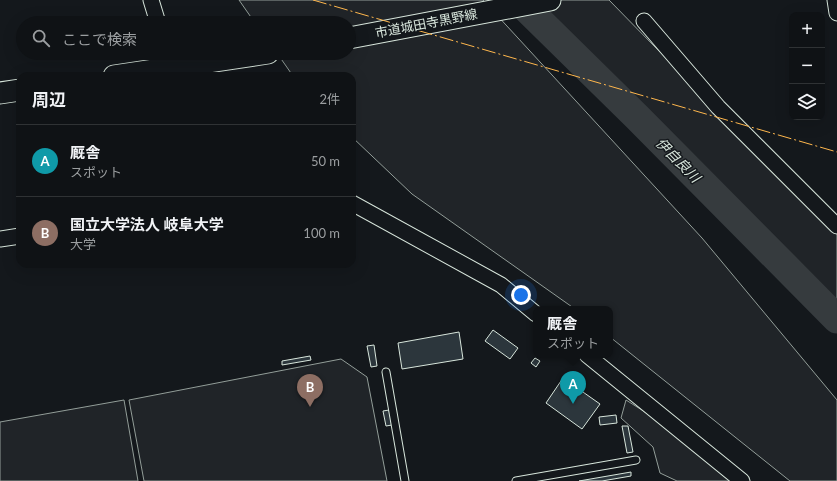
<!DOCTYPE html>
<html lang="ja">
<meta charset="utf-8">
<style>
body{margin:0;font-family:Lato,"Noto Sans JP",sans-serif;background:#1d2022;color:#f1f3f6}
.controls{position:absolute;right:12px;top:12px;display:grid;overflow:hidden;border-radius:8px;box-shadow:0 4px 16px #0002}
.controls button{width:36px;height:36px;display:grid;place-items:center;padding:0;border:0;border-bottom:1px solid #2f3234;background:#0f1215;color:#f1f3f6;font:20px sans-serif}
.you{position:absolute;left:521px;top:295px;width:14px;height:14px;margin:-10px;border:3px solid #fff;border-radius:50%;background:#1a73e8;box-shadow:0 0 0 6px #1a73e833}
.badge{display:grid;place-items:center;width:26px;height:26px;border-radius:50%;background:#b45309;color:#fff;font-size:13px;font-weight:700}
.pin{position:absolute;translate:-50% -33px;filter:drop-shadow(0 1px 2px #0008)}
.pin::after{content:'';position:absolute;top:21px;width:14px;height:12px;background:inherit;clip-path:polygon(0 0,100% 0,50% 100%)}
.popup{position:absolute;left:533px;top:306px;width:80px;height:52px;box-sizing:border-box;display:grid;place-content:center;border-radius:8px;background:#0f1215;filter:drop-shadow(0 1px 3px #0005);font-size:13px;white-space:nowrap;color:#9b9ea0}
.popup b{font-size:15px;color:#f1f3f6}
.popup::after{content:'';position:absolute;left:50%;top:100%;margin-left:-8px;border:8px solid transparent;border-top-color:#0f1215}
.list{margin:0;padding:0;list-style:none}
h2{display:flex;justify-content:space-between;align-items:center;height:52px;margin:0;padding:0 16px;font-size:17px}
h2 small{font-size:13px;font-weight:400;color:#9b9ea0}
.list li{display:grid;grid-template-columns:26px 1fr auto;gap:12px;align-items:center;box-sizing:border-box;height:72px;padding:0 16px;border-top:1px solid #2f3234}
.list b{display:block;font-size:15px;white-space:nowrap}
.list p{margin:0;font-size:13px;white-space:nowrap;color:#9b9ea0}
.list em{font-size:13px;font-style:normal;color:#9b9ea0}
.icon{flex:none;width:22px;height:22px;fill:none;stroke:currentColor;stroke-width:2;stroke-linecap:round;stroke-linejoin:round}
.map{position:relative;flex:none;width:837px;height:481px;overflow:hidden}
.search{position:absolute;background:#0f1215;box-shadow:0 4px 16px #0002;left:16px;top:16px;width:340px;height:44px;display:flex;align-items:center;gap:10px;box-sizing:border-box;padding:0 14px;border-radius:22px;color:#9b9ea0;font-size:15px}
.panel{position:absolute;background:#0f1215;box-shadow:0 4px 16px #0002;left:16px;top:72px;width:340px;height:196px;border-radius:12px}
.map>svg:first-child{display:block}
.green{fill:#202428;stroke:#939e99}
.lines{fill:none;stroke-linecap:round;stroke-linejoin:round}
.river{stroke:#363b3e;stroke-width:29}
.building{fill:#2c363c;stroke:#d8e6dc}
.street-tunnel{stroke:#313739;stroke-width:15;stroke-dasharray:15 8;stroke-linecap:butt}
.lane-casing{stroke:#d8e6dc;stroke-width:9}
.street-casing{stroke:#d8e6dc;stroke-width:17}
.secondary-casing{stroke:#d8e6dc;stroke-width:23}
.lane{stroke:#14181c;stroke-width:7}
.street{stroke:#14181c;stroke-width:15}
.secondary{stroke:#14181c;stroke-width:21}
.power{stroke:#ffb74d;stroke-width:1;stroke-dasharray:14 3 2 3;stroke-linecap:butt}
.labels{text-anchor:middle;stroke-width:3;stroke-linejoin:round;paint-order:stroke}
.street-label{font-size:13px;fill:#d8e6dc;stroke:#14181c}
.water-label{font-size:14px;font-style:italic;fill:#d8e6dc;stroke:#14181c}
</style>
<div class="map">
<svg width="837" height="481" viewBox="0 0 837 481">
<rect width="100%" height="100%" fill="#14181c"/>
<path class="green" d="M239,0h244l219,238 135,162v81h-47l-180,-144v-28h-35l-163,-115 -60,-57v-61h-59l-16,-23h72v-30h-94z
M536,0h73l228,233v84l-158,-170 -57,-54z
M341,359l26,18 20,104h-243l-15,-81z
M124,400l14,81h-138v-59z
M626,400l38,24 73,57h-60l-17,-8 -7,-26 -32,-29z"/>
<g class="lines">
<path class="river" d="M518,0l119,117 200,202"/>
</g>
<path class="building" d="M493,330l25,18 -8,11 -25,-18z
M459,332l4,27 -61,10 -4,-26z
M374,345l3,21 -6,1 -4,-21z
M310,356l1,4 -29,5v-4z
M535,358l5,3 -4,6 -5,-4z
M563,378l37,26 -18,25 -36,-26z
M389,410l3,15 -6,1 -3,-15z
M616,415l1,8 -17,2 -1,-8z
M622,426h6l5,26 -6,1z
M631,472v4l-29,5h-23z"/>
<g class="lines">
<path class="street-tunnel" d="M176,53l15,23"/>
<defs>
<path id="lane" d="M386,372l19,109
M516,481l120,-21"/>
<path id="street" d="M151,0l7,23
M835,0l2,13
M644,21l74,86 119,119
M352,203l149,82 35,29
M0,239l20,-3
M587,355l155,126"/>
<path id="secondary" d="M349,38l201,-38
M114,76l154,-23
M0,93l20,-3"/>
</defs>
<use href="#lane" class="lane-casing"/>
<use href="#street" class="street-casing"/>
<use href="#secondary" class="secondary-casing"/>
<use href="#lane" class="lane"/>
<use href="#street" class="street"/>
<use href="#secondary" class="secondary"/>
<path class="power" d="M313,0l524,152"/>
</g>
<g class="labels">
<g class="street-label">
<text transform="translate(426 23) rotate(-11)" y="5">市道城田寺黒野線</text>
</g>
<g class="water-label">
<text transform="translate(678 160) rotate(45)" y="5">伊自良川</text>
</g>
</g>
</svg>
<div class="controls">
<button>+</button>
<button>−</button>
<button><svg class="icon" aria-label="layers" viewBox="0 0 24 24"><path d="M12 4l9 5-9 5-9-5zM3 14l9 5 9-5"/></svg></button>
</div>
<div class="you"></div>
<div class="pin badge" style="left:573px;top:404px;background:#0f9aa8">A</div>
<div class="popup"><b>厩舎</b>スポット</div>
<div class="pin badge" style="left:310px;top:407px;background:#8d6e63">B</div>
<div class="search"><svg class="icon" aria-label="search" viewBox="0 0 24 24"><circle cx="10" cy="10" r="6"/><path d="M15 15l6 6"/></svg>ここで検索</div>
<section class="panel">
<h2>周辺<small>2件</small></h2>
<ul class="list">
<li><span class="badge" style="background:#0f9aa8">A</span><div><b>厩舎</b><p>スポット</p></div><em>50 m</em></li>
<li><span class="badge" style="background:#8d6e63">B</span><div><b>国立大学法人 岐阜大学</b><p>大学</p></div><em>100 m</em></li>
</ul>
</section>
</div>
